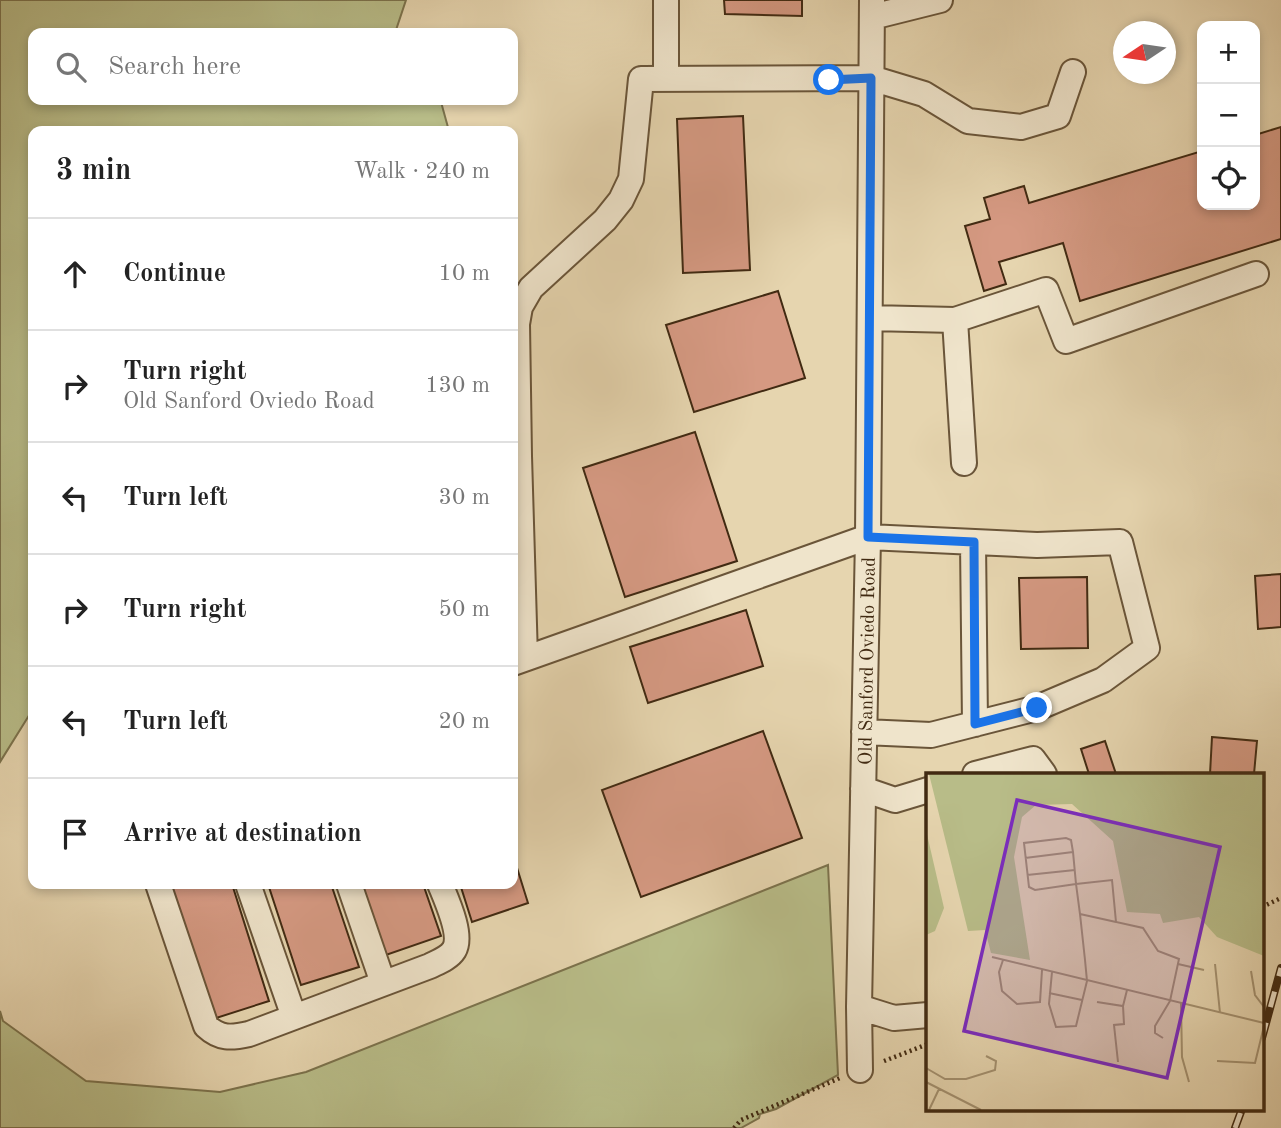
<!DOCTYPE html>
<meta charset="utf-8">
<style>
body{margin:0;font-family:"Old Standard TT",serif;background:#f2f2f2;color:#222}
.controls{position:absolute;right:21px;top:21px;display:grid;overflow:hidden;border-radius:14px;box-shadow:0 4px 10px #0003}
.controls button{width:63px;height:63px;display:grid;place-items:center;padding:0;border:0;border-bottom:2px solid #e0e0e0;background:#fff;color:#222;font:35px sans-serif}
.compass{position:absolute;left:1113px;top:21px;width:63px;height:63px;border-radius:50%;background:#fff;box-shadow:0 4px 10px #0003;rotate:257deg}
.stop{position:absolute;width:21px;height:21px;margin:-16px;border:5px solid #1a73e8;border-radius:50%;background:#fff}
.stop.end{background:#1a73e8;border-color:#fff;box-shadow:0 2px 7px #0008}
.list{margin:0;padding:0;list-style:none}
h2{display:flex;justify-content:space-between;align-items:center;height:91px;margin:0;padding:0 28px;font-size:30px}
h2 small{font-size:23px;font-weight:400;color:#767676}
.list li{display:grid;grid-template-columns:46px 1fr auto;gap:21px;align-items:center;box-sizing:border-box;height:112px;padding:0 28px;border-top:2px solid #e0e0e0}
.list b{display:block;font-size:26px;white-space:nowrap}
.list p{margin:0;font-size:23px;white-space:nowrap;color:#767676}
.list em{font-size:23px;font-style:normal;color:#767676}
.icon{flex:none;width:38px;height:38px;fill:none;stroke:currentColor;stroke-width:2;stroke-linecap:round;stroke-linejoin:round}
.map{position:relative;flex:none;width:1281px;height:1128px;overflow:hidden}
.search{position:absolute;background:#fff;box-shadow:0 4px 10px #0003;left:28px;top:28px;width:490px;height:77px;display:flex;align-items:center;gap:18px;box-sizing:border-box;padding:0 24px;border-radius:14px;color:#767676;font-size:26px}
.panel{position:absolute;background:#fff;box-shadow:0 4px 10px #0003;left:28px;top:126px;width:490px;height:763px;border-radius:14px}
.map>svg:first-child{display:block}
.green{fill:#b8bc88;stroke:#7c734d;stroke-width:2}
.building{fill:#d59982;stroke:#412a12;stroke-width:2}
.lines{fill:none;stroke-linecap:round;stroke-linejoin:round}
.minor-casing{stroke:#6a5539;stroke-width:28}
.path{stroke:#412a12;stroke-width:4.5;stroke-dasharray:2 3.5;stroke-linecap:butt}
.minor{stroke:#efe4cb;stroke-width:24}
.rail-casing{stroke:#412a12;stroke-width:8}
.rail{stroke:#efe4cb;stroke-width:5;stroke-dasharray:16;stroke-linecap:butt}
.route{stroke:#1a73e8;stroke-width:9}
.labels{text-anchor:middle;stroke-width:5;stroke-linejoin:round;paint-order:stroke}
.street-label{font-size:19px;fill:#412a12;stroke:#efe4cb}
.inset-road{fill:none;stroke:#a49170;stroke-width:2}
.view{fill:#7b2cbf;fill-opacity:0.15;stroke:#7b2cbf;stroke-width:3.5}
.inset-edge{fill:none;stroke:#412a12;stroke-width:3.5}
</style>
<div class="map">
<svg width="1281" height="1128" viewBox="0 0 1281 1128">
<rect width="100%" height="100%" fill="#e6d5af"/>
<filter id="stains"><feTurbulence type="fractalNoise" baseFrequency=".00286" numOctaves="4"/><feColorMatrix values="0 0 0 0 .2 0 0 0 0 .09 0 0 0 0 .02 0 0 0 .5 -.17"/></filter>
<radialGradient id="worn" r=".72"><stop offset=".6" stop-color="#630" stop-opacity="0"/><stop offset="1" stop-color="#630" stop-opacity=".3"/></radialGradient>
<path class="green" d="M0,0h406l-11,33h-362v67h406l2,2 8,29h-416v578l-33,53z
M828,865l10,210 -62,34 -16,5 -1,4 -18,10h-741v-117l3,10 83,60 134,11 86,-20z"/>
<path class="building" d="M724,0h78v16l-77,-2z
M743,116l7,154 -67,3 -6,-154z
M1281,127v112l-201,62 -17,-58 -64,19 7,22 -22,7 -19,-65 25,-7 -6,-21 40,-12 5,17 173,-52v54h53v-70z
M778,291l27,87 -111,34 -28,-87z
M695,432l42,129 -112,36 -42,-129z
M1281,574v53l-23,2 -3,-53z
M1087,577l1,71 -67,1 -2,-71z
M746,610l17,56 -115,37 -18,-56z
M763,731l39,107 -161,59 -39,-107z
M1212,737l45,4 -3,33h-44z
M1105,741l11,33h-27l-8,-25z
M513,855l15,48 -56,19 -12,-38h53z
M170,884h62l37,117 -56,18z
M268,884h63l28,83 -58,18z
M359,884h64l18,52 -58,20z"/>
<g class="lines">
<defs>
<path id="minor" d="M872,17l68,-17
M666,79v-79
M870,318l85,2 9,143
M955,320l91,-30 20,51 190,-67
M519,456l6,202
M513,458l6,-2 -2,-132 3,-17 11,-19 74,-68 16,-20 10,-21 10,-100 230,-1 53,16 44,27 53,6 37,-11 15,-44
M973,542l2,182
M513,663l355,-126 169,8 83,-3 27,106 -44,32 -66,28 -106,27 -67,-3
M975,774l58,-15 11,15
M863,789l32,11 33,-10
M158,884l48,142c14,13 25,12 43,8l181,-68c8,-4 19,-8 24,-16 9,-15 -8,-51 -14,-66
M248,884l46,133
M349,884l34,99
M859,1007l35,11 34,-3
M860,1070l-1,-63 9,-470 4,-537"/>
</defs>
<use href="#minor" class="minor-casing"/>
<path class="path" d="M1262,907l19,-9
M884,1061l44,-17
M734,1128l7,-8 99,-42"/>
<use href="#minor" class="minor"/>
<defs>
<path id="rail" d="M1262,1038l19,-70
M1235,1128l7,-19"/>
</defs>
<use href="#rail" class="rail-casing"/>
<use href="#rail" class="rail"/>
</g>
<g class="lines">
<path class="route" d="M829,80l42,-2 -3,459 106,5 1,182 62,-16"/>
</g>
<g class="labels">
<g class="street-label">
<text transform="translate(866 661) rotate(-89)" y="7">Old Sanford Oviedo Road</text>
</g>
</g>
<g transform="translate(926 773)">
<rect width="338" height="338" fill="#e6d5af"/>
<path d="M3,1h335v182l-47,-19 -18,-20 -36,6 -3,-9 -33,-2 -14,-71 -41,-37 -36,1 -14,12 -8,40 16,103 -39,-7 -6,-23 -17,1zM0,57l18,78 -9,23 -9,4z" fill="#b8bc88"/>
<path class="inset-road" d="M99,85l48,-6M101,102l48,-5M154,141l36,8M66,184l272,66M77,187l-4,12 3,19 15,13 23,-2 2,-32M252,191l26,6M289,191l5,49M325,198l4,24 9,12M126,199l-3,32 7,23 20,-1 11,-45 -2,-21 -5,-46 -4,-30 -3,-32 -2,-12 -5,-2 -42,5 5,44 6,3 41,-6 36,-4 4,42 27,6 15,23 21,8 -9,42 -15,25v7l8,5M123,220l33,7M171,229l26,4 4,-16M255,230l1,54 7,25M291,288l38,2 9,-37M192,289l-4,-37 10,-1 -1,-18M0,295l19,11h21l29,-9 1,-9 -10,-5M0,309l55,28M3,337l10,-21"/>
<path class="view" d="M91,27l203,47 -53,231 -203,-47z"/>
<rect width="338" height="338" class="inset-edge"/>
</g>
<rect width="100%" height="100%" filter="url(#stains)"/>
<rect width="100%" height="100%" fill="url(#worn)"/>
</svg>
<div class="controls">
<button>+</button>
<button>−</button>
<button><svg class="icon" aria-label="locate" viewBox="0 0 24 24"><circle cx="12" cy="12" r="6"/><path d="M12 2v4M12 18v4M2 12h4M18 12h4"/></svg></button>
</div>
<svg class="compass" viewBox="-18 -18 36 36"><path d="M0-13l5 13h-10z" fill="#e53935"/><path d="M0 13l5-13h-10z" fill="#767676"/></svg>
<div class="stop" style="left:829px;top:80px"></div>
<div class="stop end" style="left:1037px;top:708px"></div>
<div class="search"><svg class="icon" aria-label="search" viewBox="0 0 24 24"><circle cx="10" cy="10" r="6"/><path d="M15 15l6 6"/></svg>Search here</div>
<section class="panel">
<h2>3 min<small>Walk · 240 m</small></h2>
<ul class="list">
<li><svg class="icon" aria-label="ahead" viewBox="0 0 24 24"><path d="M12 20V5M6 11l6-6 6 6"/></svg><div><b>Continue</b></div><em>10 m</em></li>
<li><svg class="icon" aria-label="right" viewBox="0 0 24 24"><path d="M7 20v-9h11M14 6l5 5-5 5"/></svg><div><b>Turn right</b><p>Old Sanford Oviedo Road</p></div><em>130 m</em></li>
<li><svg class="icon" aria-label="left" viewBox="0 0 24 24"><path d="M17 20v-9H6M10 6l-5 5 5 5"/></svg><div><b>Turn left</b></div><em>30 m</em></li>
<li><svg class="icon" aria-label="right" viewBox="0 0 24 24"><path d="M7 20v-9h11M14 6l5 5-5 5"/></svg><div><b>Turn right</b></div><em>50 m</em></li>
<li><svg class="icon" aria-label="left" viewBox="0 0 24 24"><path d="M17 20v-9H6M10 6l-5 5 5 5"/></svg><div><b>Turn left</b></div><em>20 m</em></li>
<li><svg class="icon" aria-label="arrive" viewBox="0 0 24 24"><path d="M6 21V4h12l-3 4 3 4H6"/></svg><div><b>Arrive at destination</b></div></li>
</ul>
</section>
</div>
